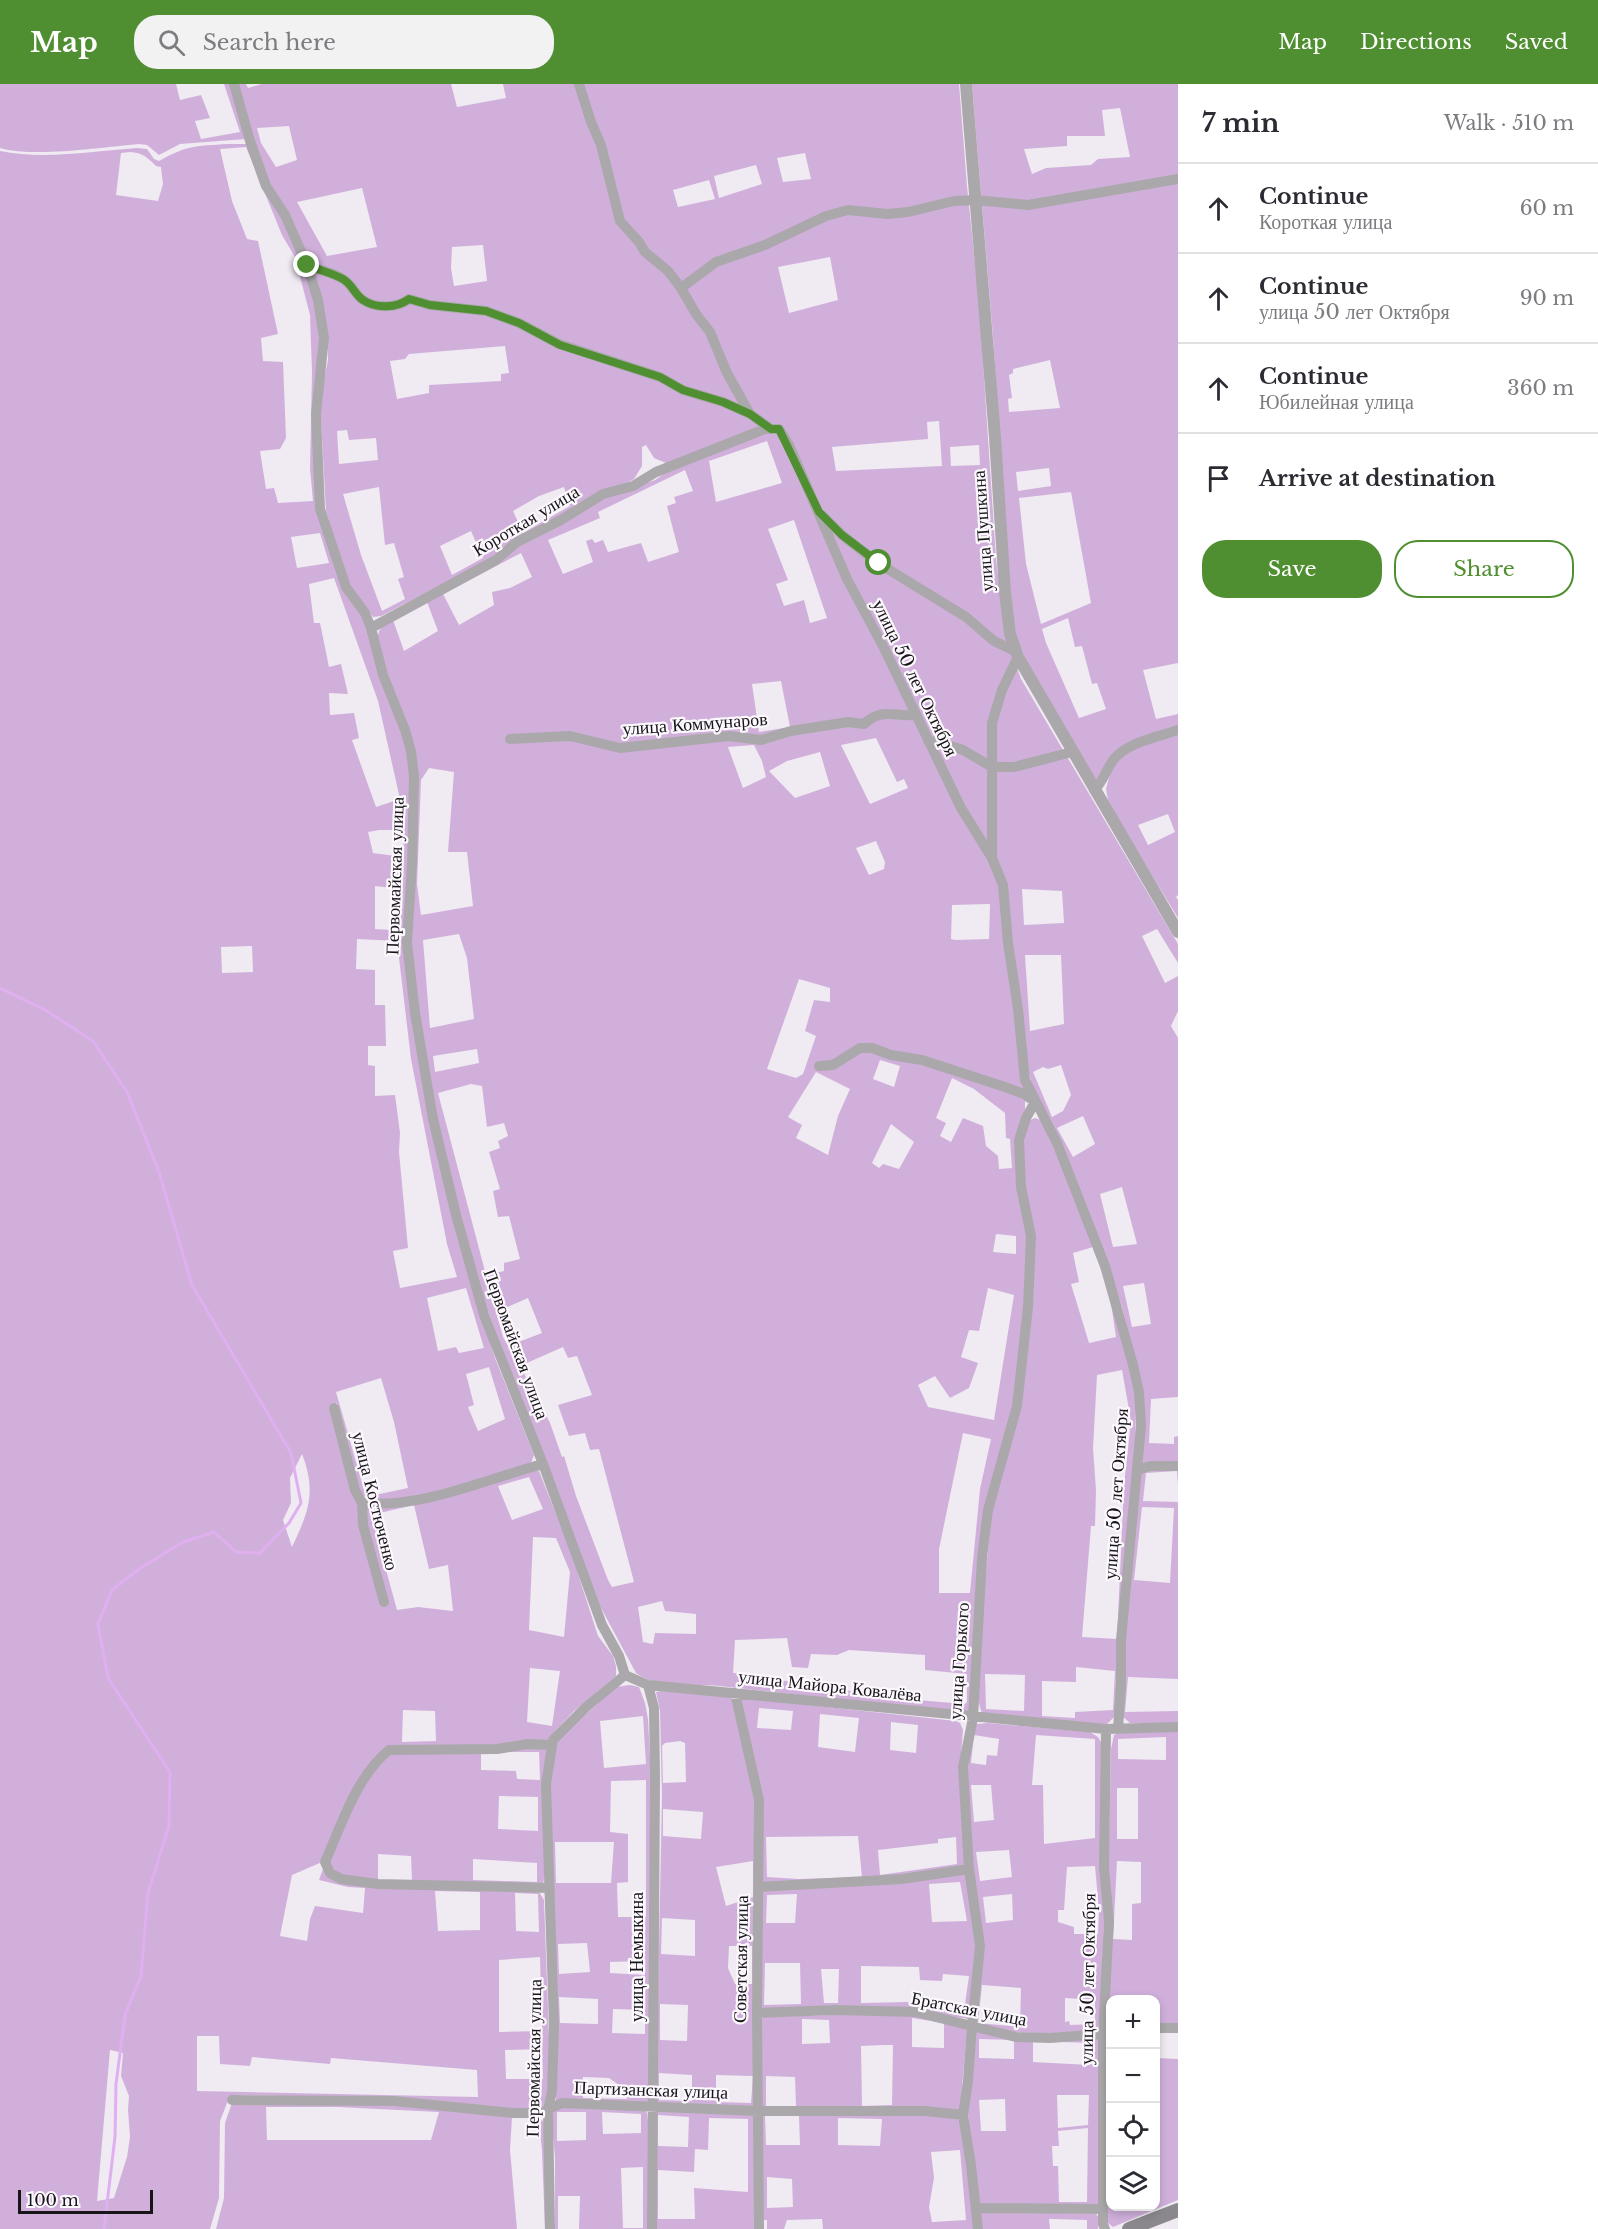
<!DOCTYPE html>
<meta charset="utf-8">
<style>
body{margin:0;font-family:"Libre Baskerville",serif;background:#f2f2f3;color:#2b2b33}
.controls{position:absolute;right:18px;bottom:18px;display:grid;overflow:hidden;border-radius:12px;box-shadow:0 3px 9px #0003}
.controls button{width:54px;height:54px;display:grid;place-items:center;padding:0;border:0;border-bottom:2px solid #e1e1e2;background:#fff;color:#2b2b33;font:30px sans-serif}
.scale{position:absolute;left:18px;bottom:15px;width:135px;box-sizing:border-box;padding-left:6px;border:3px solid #171518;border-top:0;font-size:16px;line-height:21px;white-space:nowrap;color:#171518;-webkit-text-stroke:4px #fcf8fe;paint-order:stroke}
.stop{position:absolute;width:18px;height:18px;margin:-14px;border:4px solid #508f31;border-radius:50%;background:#fff}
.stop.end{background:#508f31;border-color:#fff;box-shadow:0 2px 6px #0008}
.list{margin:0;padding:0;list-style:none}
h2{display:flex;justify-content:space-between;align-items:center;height:78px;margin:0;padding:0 24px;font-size:26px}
h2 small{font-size:20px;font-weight:400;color:#7c7c81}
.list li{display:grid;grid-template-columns:39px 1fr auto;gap:18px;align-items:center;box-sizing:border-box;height:90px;padding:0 24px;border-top:2px solid #e1e1e2}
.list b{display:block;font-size:22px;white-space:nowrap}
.list p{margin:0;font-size:20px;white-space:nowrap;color:#7c7c81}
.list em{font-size:20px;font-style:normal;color:#7c7c81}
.actions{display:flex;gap:12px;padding:18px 24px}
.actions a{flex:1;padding:14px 0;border:2px solid #508f31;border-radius:24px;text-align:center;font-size:21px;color:#508f31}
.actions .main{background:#508f31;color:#fff}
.icon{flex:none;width:33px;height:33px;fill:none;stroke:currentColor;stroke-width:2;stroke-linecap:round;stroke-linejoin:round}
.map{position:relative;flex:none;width:1178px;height:2145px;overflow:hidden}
header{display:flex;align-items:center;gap:36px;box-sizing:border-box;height:84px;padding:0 30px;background:#508f31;color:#fff}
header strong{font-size:28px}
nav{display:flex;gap:33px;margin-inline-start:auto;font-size:21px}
.search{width:420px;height:54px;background:#f2f2f3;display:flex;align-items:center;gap:15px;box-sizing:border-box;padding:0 21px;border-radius:24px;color:#7c7c81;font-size:22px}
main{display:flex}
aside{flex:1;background:#fff}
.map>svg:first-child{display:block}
.green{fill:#d0b0db;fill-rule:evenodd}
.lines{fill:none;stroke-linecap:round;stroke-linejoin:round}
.stream{stroke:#dfaff0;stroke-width:3}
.minor{stroke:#aba8ac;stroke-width:10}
.tertiary{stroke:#aba8ac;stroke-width:12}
.secondary{stroke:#8b888d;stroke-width:14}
.route{stroke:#508f31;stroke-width:8}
.labels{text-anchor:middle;stroke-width:4.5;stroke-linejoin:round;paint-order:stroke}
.street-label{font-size:18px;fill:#171518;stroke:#fcf8fe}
</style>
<header>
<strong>Map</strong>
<div class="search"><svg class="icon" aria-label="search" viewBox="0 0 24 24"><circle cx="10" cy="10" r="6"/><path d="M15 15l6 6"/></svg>Search here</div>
<nav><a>Map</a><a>Directions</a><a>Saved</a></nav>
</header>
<main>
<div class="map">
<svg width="1178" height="2145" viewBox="0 0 1178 2145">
<rect width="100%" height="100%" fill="#f0eaf2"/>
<path class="green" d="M0,0h176l4,16 21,-5 9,23 -15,3 6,18 39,-7 -16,-48h8l14,55 -66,5 -21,11 -12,-10 -8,-1c-35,3 -106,14 -139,4z
M236,0h10l2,4 14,-4h189l6,23 49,-9 -3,-14h456l8,102 12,116 17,257 9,75 16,45 157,265v19l-21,-34 -15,7 23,47 13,-7v35l-7,15 7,12v359l-27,2 -2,44 25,1v-7l4,-1v29l-38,3 -9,-126 -9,-35 -12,-37 -76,-175 -5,-22 -28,-187 24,203v20l-8,34 10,99 -2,67 -11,96 -17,61 -26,244 -5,4c-82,-8 -164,-19 -246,-28 -27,-3 -61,4 -84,-13l-36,-67 -116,-305 -43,-157 -15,-77 -16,-126 7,-162 -21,-78 -19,-61 2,-9 6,-8 214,-123 56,-20 16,-11 -5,-6 -12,-5 -8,-13 -4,2v19l-8,13 -143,80 -110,57 -8,1 -21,-29 -8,-16 -18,-61 -6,-111 8,-40v-22l-8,-41 -55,-121zM289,42l8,34 -21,7 -15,-24 -4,-15zM805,69l6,26 -28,3 -6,-24zM756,81l6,19 -43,14 -5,-22zM709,96l6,19 -37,8 -5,-17zM362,104l15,59 -50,9 -30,-54zM483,161l4,36 -33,5 -3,-18 1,-21zM830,173l8,43 -49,13 -11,-46zM505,262l4,27 -8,1v7l-72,4v8l-32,6 -7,-38 15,-2 4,-5zM939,337l3,45 -106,5 -4,-24 96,-8 -1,-17zM347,346l2,10 27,-2 2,22 -39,4 -2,-33zM767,357l15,42 -66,19 -7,-41zM979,361l1,20 -29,1 -1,-19zM685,386l8,21 -19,6 2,6 -9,3 12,46 -31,10 -7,-19 -33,9 -5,-12 -8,3 -3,-4 -6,2 7,21 -30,12 -15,-34 52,-22 -2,-6zM379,403l6,58 9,-2 10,34 -6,2 7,20 -23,12 -21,-56 -18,-61zM564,403l6,19 -47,27 -10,-22 26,-15zM794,436l33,98 -17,5 -6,-23 -20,6 -8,-22 12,-4 -20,-51zM471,447l12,27 -31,17 -12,-29zM521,469l11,24 -22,11 -18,4 2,13 -35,20 -16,-31zM427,518l11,29 -34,20 -11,-31zM781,597l9,46 -31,5 -7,-48zM876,654l21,44 7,-3 4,9 -38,16 -29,-59zM754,661l8,16 4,16 -23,11 -15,-41zM820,668l10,34 -35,12 -26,-27 18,-10zM429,684l25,4 -6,80h19l6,54 -52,9 -4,-31 4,-104zM876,757l9,21 -1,7 -15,6 -13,-27zM1022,805l40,2 2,32 -40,2zM990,820l-1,35 -34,1 -4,-1 1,-34zM459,850l8,24 7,61 -44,9 -7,-88zM1025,871h36l3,69 -34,7zM799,895l31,9v14l-16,-2 -9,31 11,5 -13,38 -7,4 -29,-9zM477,965l2,14 -44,9 -2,-16zM880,976l20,6 -6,21 -21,-8zM1061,981l10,30 -8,16 -11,6 -19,-45 10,-5 5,2zM816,988l34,17 -12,27 -10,39 -32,-17 6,-13 -14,-8zM952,994l22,11 31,24 1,25 4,1 2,29 -13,1 -1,-13 -12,-10 -3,-20 -20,-8 -12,24 -11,-6 6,-13 -10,-5zM471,1000l11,2 5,41 17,-4 4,13 -10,5 2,7 -11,4 11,37 -7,2 5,26 11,-1 11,43 -16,4v8l-18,4 -48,-182zM1083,1032l12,28 -22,13 -16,-29zM891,1040l23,18 -15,27 -16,-5 -4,4 -7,-5zM1122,1103l15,57 -24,3 -13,-53zM996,1150l20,2v18l-23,-2zM1144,1199l7,41 -19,3 -9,-41zM988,1204l26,7 -20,125 -66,-13 -10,-22 17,-9 15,22 19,-10 9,-25 -17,-6 8,-27 10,1zM528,1214l14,35 -34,13 -5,-9 -7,-25zM563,1263l5,11 9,-2 15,39 -34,10 11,31 16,-3 5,17 9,-1 35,133 -22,5 -4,-7 -32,-84 -12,-40 -2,1 -12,-34 -30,-57zM963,1349l28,6 -11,50 -10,104h-31v-44zM662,1517l3,10 31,3v20l-41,-1 -2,11 -10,-2 -5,-35zM787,1554l5,29 16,1 3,-14 26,1 12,-5 76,5v15l42,4v28l-2,2 -96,-8 -46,-12 -49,-4 -19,-5 -22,-2 2,-33z
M972,0h206v579l-35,7 13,49 22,-5v13l-49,17 -30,36h-6l-61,-104 -16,-40 -6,-46 -17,-253zM1120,24l10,49 -32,2 -7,6 -45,3 -14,6 -8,-25 43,-3v-10h38l-3,-26zM1050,276l10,48 -51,4 -1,-13 4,-1 -3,-23 4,-2v-4zM1049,384l2,18 -33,5 -2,-19zM1071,408l20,111 -50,21 -15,-60 -7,-66zM1068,534l7,29 7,-1 10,38 5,-1 9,26 -27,9 -33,-75 -4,-14z
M228,60h19l19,43 18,29 21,51 10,34 6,37 -6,75 3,95 28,83 18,23 18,67 21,51 6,22 1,91 -7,93 11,90 17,102 43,163 21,65 39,97 -3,8 -6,3c-26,7 -148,53 -164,27 -13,-21 -16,-65 -24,-90l-6,3 17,73 11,26c34,11 138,-24 176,-35l4,1 31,78 28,87 15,20 3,10v10l-42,35 -18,19 -8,13h-21l-30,4h-83l-25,2 -8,3 -26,38 -33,72 -30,13 -12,61 27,5 3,-22 5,-13 48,7 2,-25 -17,-1 -29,-7 4,-11 4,7 12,5 36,5 164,6 5,8 6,163 -4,37 -3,7 -19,3 -125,-11 -157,-4 -13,3 -9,23 -1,77 -9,31h-210v-2078c44,9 93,0 137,-3l10,1 7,10 5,2c28,-16 38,-15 69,-17zM246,63l36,88 13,22 15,58 2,56 -2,98 3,32 -35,2 -4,-15 -8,1 -6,-38 20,-2 6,-11 -3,-76 -20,-1 -2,-23 17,-4 -20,-93 -11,-2 -15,-38 -12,-52zM130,68c13,1 17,5 26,14l5,1 2,17 -5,17 -42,-6 5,-42zM320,449l9,30 -32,5 -6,-31zM334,494l44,123 22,98 -24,8 -24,-67 7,-2 -5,-25 -24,2 -1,-22 19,1 -7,-30 -12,3 -9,-44h-6l-5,-39zM379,746h25l-1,27 -30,-4 -5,-21zM375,802l26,3 -3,39 -6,2 -17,-1zM357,855l40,2 14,118 36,185 10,33 -57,11 -7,-37 15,-3 -9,-96 1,-19 -5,-38 -20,1v-30l-7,-1v-19h18l-1,-41h-10v-35l-19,-1zM252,862l1,26 -31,1 -1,-26zM466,1204l18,60 -25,5 -3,-6 -18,4 -11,-53zM489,1283l16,52 -27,12 -10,-24 6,-2 -8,-31zM381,1294l13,44 14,66 -42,9 -30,-105zM302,1370c15,38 6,59 -10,93l-9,-27 8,-17 -1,-25zM529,1393l14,32 -31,11 -14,-34zM414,1421l15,64 19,-4 5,46 -35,-4 -21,3 -26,-95zM533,1453l23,1 14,34 -6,65 -35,-7zM530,1584l30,3 -8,55 -25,-4zM403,1626l32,1 1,30 -34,1zM435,1807l45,1v38l-42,1zM515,1809l23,1 1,38 -23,-1zM540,1873l2,74 -43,1v-72zM197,1952h22l1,28 30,2 2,-9 78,7 1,-6 146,12 1,27 -281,-6zM542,1965l1,30h-37l-1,-29zM110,1966l13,3 -2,23 8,20 -1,14 2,27 -3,20 -13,41 -17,3z
M1178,649v162l-2,2 2,3v18l-52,-85 -18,-33 -2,-11 4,-15 7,-13 12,-10zM1168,730l7,18 -27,13 -10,-20z
M1035,1034l6,2 14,27 50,123 17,56 13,62 1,66 -17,177 -1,68 -2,16 -10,10 -119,-10 -6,-4 -3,-12 6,-141 7,-51 27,-101 11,-102 3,-65 -10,-62 1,-35 5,-21zM1093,1163l17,49 6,41 -27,6 -18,-59 8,-2 -6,-29zM1122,1286l9,51 -7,64 -7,154 -35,-2 9,-111h4l1,-36 -3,-42 4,-73zM1076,1583l39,4 -2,39 -38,2v6l-33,-2v-35l34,1zM985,1590l40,1 -1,36 -38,-2z
M1178,1384v18l-1,-15 -31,2 -3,28 35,1v177l-50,-2 -3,35 53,-1v12h-48l-8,-7 2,-80 15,-164zM1142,1423l32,1 -4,75 -36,-3z
M630,1601l9,2 6,16 3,16 3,59 -2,325 -93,-2v-76l-6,-257 9,-30 57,-51zM643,1632l3,48 -42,4 -4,-47zM646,1696v137h-28l-1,-34 11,-1v-48l-18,-2 1,-51zM555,1758h59l-3,41h-55zM587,1859l3,29 -31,2 -1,-30zM645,1877v14l-35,-2v-11zM559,1913l39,2v25l-38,-1zM613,1925l32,1v24l-33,-1zM583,1993l26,1 17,12 1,9 -44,-1z
M661,1607l66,5 6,3 23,104v305l-100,-5 6,-307 -2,-85 -4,-19zM680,1657l5,2 1,39 -23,1 -1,-37 3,-3zM663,1725l40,3 -2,27 -38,-3zM753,1777v36l-27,9 -10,-39zM662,1834l33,2v36l-34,-2zM729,1862h23v38h-17l-7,-16zM660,1920l28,1 -1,36 -27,-1zM659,1989l33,2v26l-33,-1zM716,1991l37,1 -2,27 -35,-1z
M744,1614l212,23 4,2 3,7 -2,25 6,111 -65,11 -141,8v-67l-23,-119zM759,1624l34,3 -2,19 -34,-2zM820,1630l39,4 -4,34 -37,-5zM891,1638l27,3 -2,28 -26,-3zM858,1752l4,41 -63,2 -32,-2 -1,-40zM956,1753l1,27 -77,11 -2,-25 60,-7v-4z
M988,1639l102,9 8,5 4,7 2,178 -4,100 -4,9 -81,4 -41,-11 9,-70 -13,-101 -3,-75 5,-48 5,-6zM974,1651l25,4 -2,17 -10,-1 -1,10 -15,-2zM1036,1651l59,4v99l-51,6 -1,-59h-11zM971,1701h20l3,35 -20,2zM1009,1766l3,27 -32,4 -4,-29zM1095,1782l4,45 -1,23h-24v-7l-16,-5v-12h6l3,-43zM1012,1810l1,26 -27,3 -3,-26zM982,1901l39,3 -1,39 -42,-4zM1065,1914l30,2v24l-25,1 -1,-4 -4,1z
M1178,1646v296l-22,-1v-25l-25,-1v-2h-20l-1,27h-5l6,-275 3,-14 6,-4zM1166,1653v23l-48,-1v-20zM1117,1704h21v51h-21zM1117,1777l24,1v41l-9,1v36l-19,-1z
M530,1662l20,1 -7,51 2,73 -2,14 -142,-2 -45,-3 -23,-6 -5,-11c10,-25 38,-103 63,-111 15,-5 35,-2 51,-2 30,0 58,-1 88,-4zM493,1668h46l1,28 -23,-1 -1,-8 -35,-1v-17zM499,1712l39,1v34l-40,-2zM378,1770l33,2 1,25 -34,-1zM473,1775l64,4v19l-64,-2z
M967,1787l11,72 -9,76 -66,-10 -144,3 2,-123zM960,1798l7,39 -35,1 -3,-38zM797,1810l-2,29h-29l1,-28zM765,1879h35l1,41 -37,1zM861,1882l58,1 1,13 22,1 1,-7 26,2 -4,28c-14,9 -41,4 -57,-2l-47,1zM821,1885h18l-1,34h-14z
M904,1929l61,14 2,4 -7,80 -199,-3 -1,-85 3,-6zM912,1934l32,5v25l-32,-1zM802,1935l27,1 1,23 -28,1zM883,1961h10l-1,60 -30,1 -1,-60zM766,1992l29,1 1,29h-30z
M1106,1944h4v178h46v-148l22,1v141l-65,27 -5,-4z
M974,1946l125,6 -1,170h-119l-10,-73 -1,-21zM979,1955l35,1v19l-35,-1zM1033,1957l57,2v22l-57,-3zM1057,2011h32l-1,30 -30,3zM1005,2015l1,32h-25l-2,-31zM1088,2044l-1,74h-28l-1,-36h-5l-1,-20h7l-1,-15z
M232,2019l170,1 136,11 7,9v105l-3,-78 -3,-32 -27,-2 -2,33 7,79h-301l8,-31 1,-75zM266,2023h71l102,5 -8,28h-164z
M557,2023l87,2 3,4 3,26 -1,90h-70l1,-33h-22v33h-3v-72l-4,-42zM557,2028h29v28l-29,1zM602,2028l39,2v19l-38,1zM643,2083v61h-20l-2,-60z
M655,2024l100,5 2,116h-104zM658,2031l31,2 -1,30 -30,-1zM709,2034l39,1v73l-54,-4 1,31h-37v-49l36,2 1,-23 13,1z
M761,2028l118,1 77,4 5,6 14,106h-152l-1,-10 -35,1 -3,9h-17v-9h-5zM765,2032h34l1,29h-34zM838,2034l44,1 -2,27 -42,-1zM960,2066l6,70 -34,2 -3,-15 5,-29 -3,-26zM767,2093l25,2 1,28 -26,1z
M981,2127l115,3 3,4 -1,11h-11v-9l-34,-1h-4l1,10h-70z"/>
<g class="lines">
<path class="stream" d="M0,904l47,23 46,30 34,51 32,80 33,113 99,168 10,50 -12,20 -29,30 -24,-1 -22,-20 -31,10 -44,27 -27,21 -14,34 10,54 62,94 -1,54 -21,67 -7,83 -16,39 -9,69 -1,53 -11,92"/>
<path class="minor" d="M234,0l16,57 16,45 19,29 22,50 11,35 6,38 -8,76 4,95 26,78 19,26 6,15 12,47 22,55 6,21 3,25 -2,88 -5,79 8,70 18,106 23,96 28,100 59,149 59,161 17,31 6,19 -39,32 -33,33 -7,44 8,242 -2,65 -4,19 2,119
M579,0l12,38 10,23 19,76 19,21 6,10 23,19 13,17 15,26 14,18 17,41 23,41 21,15h8l10,16 58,134 37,69 77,160 31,50 11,27 5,58 10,66 7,71 32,63 48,123 28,99 6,27 2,34 -20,214v44l-3,45
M307,181c12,5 25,7 36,14 9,5 12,16 20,21 13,9 34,8 46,-1l21,6 56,6 33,12 40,21 101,33 23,13 40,12 27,12
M681,204l35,-26 49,-17 61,-29 22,-6 39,4 21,-2 46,-11 21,-1 53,5 150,-26
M822,431l20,20 36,28 88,54 28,24 21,10
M371,544l125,-68 21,-18 44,-22 42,-26 30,-8 23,-14 109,-43h6
M510,655l60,-3 50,12 109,-12 32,4 30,-9 57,-9 16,2c19,-17 29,-7 51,-9
M928,657l14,2 21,7 29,17h22l58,-15
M1094,706c10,-9 12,-21 20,-31 14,-17 44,-22 64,-29
M992,774v-135l10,-33 16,-33
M819,982l14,-1 27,-17h12l19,7 31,5 83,27 19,7 11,8 -9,16 -7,22 2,47 10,49 -3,71 -11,99 -29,104 -6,48 -9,160 -10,49 6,102 11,77 -8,79 -4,56 -5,34 8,50 7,64
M334,1324l21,82 7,13 1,22 21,77
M1137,1386l13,-4h28
M362,1419c60,6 124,-24 181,-39
M625,1591l23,10 458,44 72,-2
M648,1601l6,23 1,70 -3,451
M735,1609l24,107 -2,213 2,216
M759,1803l143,-8 67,-10
M549,1804l-171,-4 -37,-5 -11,-6 -5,-11c17,-38 31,-85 64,-112l108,-1 31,-5 24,1
M757,1929l79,-3 80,2 100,25 34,1 53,-4
M1156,1944h22
M232,2016l162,1 119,12h27l22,-10 196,8h167l38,4
M976,2124l127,1
M1105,2145l-2,-5v-190l6,-113 -5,-53 2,-139"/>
<path class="tertiary" d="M966,0l29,353 10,155 5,42 8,23 160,275"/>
<path class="secondary" d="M1129,2145l49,-19"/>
</g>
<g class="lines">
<path class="route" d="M307,181c12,5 25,8 36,14 9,5 12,16 20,21 13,9 34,8 46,-1l21,6 56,6 33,12 41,22 100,32 23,13 40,12 27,12 21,15h8l40,83 23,23 37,28"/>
</g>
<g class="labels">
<g class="street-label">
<text transform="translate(526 437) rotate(-31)" y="6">Короткая улица</text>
<text transform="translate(983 447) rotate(-94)" y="6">улица Пушкина</text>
<text transform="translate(915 594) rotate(64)" y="6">улица 50 лет Октября</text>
<text transform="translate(695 640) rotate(-4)" y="6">улица Коммунаров</text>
<text transform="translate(395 792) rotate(-88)" y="6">Первомайская улица</text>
<text transform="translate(516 1260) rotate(70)" y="6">Первомайская улица</text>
<text transform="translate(1116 1410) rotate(-86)" y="6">улица 50 лет Октября</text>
<text transform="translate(375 1417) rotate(76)" y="6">улица Костюченко</text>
<text transform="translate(959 1577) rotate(-86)" y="6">улица Горького</text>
<text transform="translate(830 1602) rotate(6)" y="6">улица Майора Ковалёва</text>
<text transform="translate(637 1873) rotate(-90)" y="6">улица Немыкина</text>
<text transform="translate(741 1875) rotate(-89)" y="6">Советская улица</text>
<text transform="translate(1088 1895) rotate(-89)" y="6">улица 50 лет Октября</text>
<text transform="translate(969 1925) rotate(11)" y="6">Братская улица</text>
<text transform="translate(534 1974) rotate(-89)" y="6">Первомайская улица</text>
<text transform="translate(651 2006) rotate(2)" y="6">Партизанская улица</text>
</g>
</g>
</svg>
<div class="controls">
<button>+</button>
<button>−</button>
<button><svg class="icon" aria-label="locate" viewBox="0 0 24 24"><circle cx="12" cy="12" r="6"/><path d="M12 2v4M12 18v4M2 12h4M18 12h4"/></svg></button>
<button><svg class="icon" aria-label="layers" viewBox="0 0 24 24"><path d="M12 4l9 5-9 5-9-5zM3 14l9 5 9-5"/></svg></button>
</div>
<div class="scale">100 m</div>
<div class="stop" style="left:879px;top:479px"></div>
<div class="stop end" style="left:307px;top:181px"></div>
</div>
<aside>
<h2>7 min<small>Walk · 510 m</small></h2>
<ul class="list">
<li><svg class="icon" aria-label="ahead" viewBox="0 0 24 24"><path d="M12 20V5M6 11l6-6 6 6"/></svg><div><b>Continue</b><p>Короткая улица</p></div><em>60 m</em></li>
<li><svg class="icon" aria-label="ahead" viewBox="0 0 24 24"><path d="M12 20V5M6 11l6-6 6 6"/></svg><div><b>Continue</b><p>улица 50 лет Октября</p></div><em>90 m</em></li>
<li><svg class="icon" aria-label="ahead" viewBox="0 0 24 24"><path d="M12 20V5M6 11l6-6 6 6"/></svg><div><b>Continue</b><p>Юбилейная улица</p></div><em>360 m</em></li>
<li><svg class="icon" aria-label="arrive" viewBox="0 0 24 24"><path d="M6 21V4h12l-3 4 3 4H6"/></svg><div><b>Arrive at destination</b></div></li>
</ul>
<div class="actions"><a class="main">Save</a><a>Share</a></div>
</aside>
</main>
